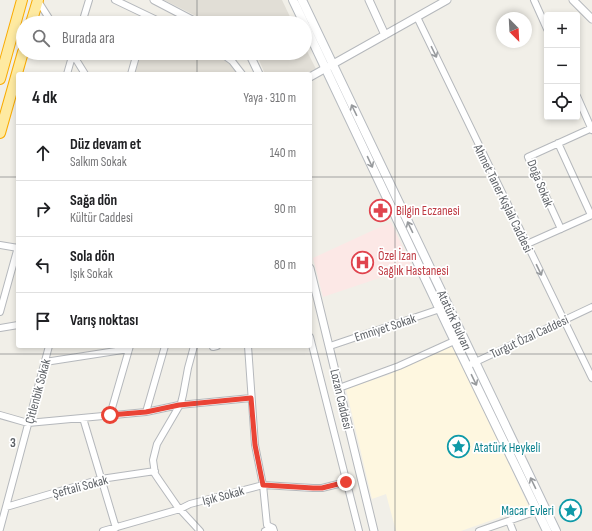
<!DOCTYPE html>
<html lang="tr">
<meta charset="utf-8">
<style>
body{margin:0;font-family:"Sofia Sans Condensed",sans-serif;background:#f6f6f6;color:#202124}
.controls{position:absolute;right:12px;top:12px;display:grid;overflow:hidden;border-radius:4px;box-shadow:0 2px 6px #0003}
.controls button{width:36px;height:36px;display:grid;place-items:center;padding:0;border:0;border-bottom:1px solid #e0e0e0;background:#fff;color:#202124;font:20px sans-serif}
.compass{position:absolute;left:496px;top:12px;width:36px;height:36px;border-radius:50%;background:#fff;box-shadow:0 2px 6px #0003;rotate:156deg}
.stop{position:absolute;width:12px;height:12px;margin:-9px;border:3px solid #ea4335;border-radius:50%;background:#fff}
.stop.end{background:#ea4335;border-color:#fff;box-shadow:0 1px 4px #0008}
.list{margin:0;padding:0;list-style:none}
h2{display:flex;justify-content:space-between;align-items:center;height:52px;margin:0;padding:0 16px;font-size:17px}
h2 small{font-size:13px;font-weight:400;color:#757577}
.list li{display:grid;grid-template-columns:26px 1fr auto;gap:12px;align-items:center;box-sizing:border-box;height:56px;padding:0 16px;border-top:1px solid #e0e0e0}
.list b{display:block;font-size:15px;white-space:nowrap}
.list p{margin:0;font-size:13px;white-space:nowrap;color:#757577}
.list em{font-size:13px;font-style:normal;color:#757577}
.icon{flex:none;width:22px;height:22px;fill:none;stroke:currentColor;stroke-width:2;stroke-linecap:round;stroke-linejoin:round}
.map{position:relative;flex:none;width:592px;height:531px;overflow:hidden}
.search{position:absolute;background:#fff;box-shadow:0 2px 6px #0003;left:16px;top:16px;width:296px;height:44px;display:flex;align-items:center;gap:10px;box-sizing:border-box;padding:0 14px;border-radius:22px;color:#757577;font-size:15px}
.panel{position:absolute;background:#fff;box-shadow:0 2px 6px #0003;left:16px;top:72px;width:296px;height:276px;border-radius:4px}
.map>svg:first-child{display:block}
.commercial{fill:#fef7e0}
.education{fill:#e1ded6}
.medical{fill:#fce8e6}
.lines{fill:none;stroke-linecap:round;stroke-linejoin:round}
.minor-casing{stroke:#b5b8bc;stroke-width:8}
.tertiary-casing{stroke:#b5b8bc;stroke-width:9}
.secondary-casing{stroke:#b6babf;stroke-width:10}
.trunk-casing{stroke:#f9ab00;stroke-width:12}
.minor{stroke:#fff;stroke-width:6}
.tertiary{stroke:#fff;stroke-width:7}
.secondary{stroke:#fff;stroke-width:8}
.trunk{stroke:#feeaa1;stroke-width:10}
.oneway{stroke:#979a9d}
.route{stroke:#ea4335;stroke-width:5}
.grid{fill:none;stroke:#5f6368;stroke-width:1;stroke-opacity:0.55}
.labels{text-anchor:middle;stroke-width:3.5;stroke-linejoin:round;paint-order:stroke}
.street-label{font-size:13px;fill:#5f6368;stroke:#fff}
.health-label{font-size:13px;fill:#be3a42;stroke:#fff;text-anchor:start}
.culture-label{font-size:13px;fill:#0d838f;stroke:#fff;text-anchor:start}
.grid-label{font-size:13px;text-anchor:middle;font-weight:bold;fill:#5f6368;stroke:#fff;stroke-width:3.5;stroke-linejoin:round;paint-order:stroke}
</style>
<div class="map">
<svg width="592" height="531" viewBox="0 0 592 531">
<rect width="100%" height="100%" fill="#f1efe8"/>
<path class="commercial" d="M452,346l30,61 47,100 -68,24h-65l-10,-37 -14,5 -26,-110 42,-14z"/>
<path class="education" d="M164,0h118l11,23h-83z
M305,47l11,22 -9,5h-42l-9,-21h49z
M140,53h73l13,8 7,6 5,7h-104z"/>
<path class="medical" d="M391,222l21,45 -89,30 -10,-39z"/>
<g class="lines">
<defs>
<path id="minor" d="M115,0l48,23
M534,0l13,29
M38,1l14,22
M417,17l175,361
M82,23l7,-23
M72,53l13,21
M221,53l11,8 10,13
M67,74l6,-21
M131,74l6,-21
M577,96l15,34
M558,143l33,72
M561,229l-33,-72 64,-29
M527,244l65,-29
M0,245l18,3
M0,312l18,-65
M0,328l18,-3
M310,337l49,194
M194,346l-6,22 -5,27 -2,8 -24,41 -4,16 2,14 4,6 18,26 23,25
M213,346v1l4,-1
M248,346l7,99 8,40 4,40 6,3 1,3
M330,346l110,-37
M45,362l84,-13
M467,366l125,-59
M339,388l60,-22 64,-29
M146,412l19,-66
M0,415l28,8 118,-11 33,-7 72,-7
M110,415l20,-69
M83,418l33,110
M6,507l95,-28 54,-8
M509,521l4,10
M0,529l49,-183
M103,531l77,-22 10,-5 73,-19 50,3h9l24,-6
M265,531l8,-3
M479,531l61,-21"/>
<path id="tertiary" d="M154,0l44,23
M369,0l16,35
M573,0l19,19
M249,53l10,21
M310,77l137,-77
M310,268l64,263"/>
<path id="secondary" d="M293,0l11,23
M302,0l254,531
M305,25l145,306 97,200"/>
<path id="trunk" d="M31,23l7,-23
M0,79l22,-79
M0,133l23,-81"/>
</defs>
<use href="#minor" class="minor-casing"/>
<use href="#tertiary" class="tertiary-casing"/>
<use href="#secondary" class="secondary-casing"/>
<use href="#trunk" class="trunk-casing"/>
<use href="#minor" class="minor"/>
<use href="#tertiary" class="tertiary"/>
<use href="#secondary" class="secondary"/>
<use href="#trunk" class="trunk"/>
</g>
<defs><path id="oneway-shaft" d="M-6 0H5M1.5-3L5.5 0L1.5 3" fill="none" stroke-width="1.6" stroke-linecap="round" stroke-linejoin="round"/></defs>
<g class="oneway">
<use href="#oneway-shaft" transform="translate(434 52) rotate(64)"/>
<use href="#oneway-shaft" transform="translate(354 110) rotate(-116)"/>
<use href="#oneway-shaft" transform="translate(370 162) rotate(65)"/>
<use href="#oneway-shaft" transform="translate(410 227) rotate(-116)"/>
<use href="#oneway-shaft" transform="translate(539 270) rotate(64)"/>
<use href="#oneway-shaft" transform="translate(474 380) rotate(64)"/>
<use href="#oneway-shaft" transform="translate(533 483) rotate(-116)"/>
</g>
<g class="lines">
<path class="route" d="M110,415l36,-3 33,-7 72,-7 4,47 8,40 50,3h9l24,-6"/>
</g>
<path class="grid" d="M197,0v23M395,0v531M197,53v21M0,177h18M310,177h282M197,346v185M0,354h592"/>
<defs>
<symbol id="pharmacy-ring" viewBox="-11 -11 22 22"><circle r="9.5" fill="#fff" stroke="#e0444e" stroke-width="1.5"/><path d="M-2-6h4v4h4v4h-4v4h-4v-4h-4v-4h4Z" fill="#e0444e"/></symbol>
<symbol id="hospital-ring" viewBox="-11 -11 22 22"><circle r="9.5" fill="#fff" stroke="#e0444e" stroke-width="1.5"/><path d="M-5-5h3v3.5h4V-5h3V5h-3V1.5h-4V5h-3Z" fill="#e0444e"/></symbol>
<symbol id="sight-ring" viewBox="-11 -11 22 22"><circle r="9.5" fill="#fff" stroke="#0f9aa8" stroke-width="1.5"/><path d="M0-6L1.8-2.2L6-1.7L2.9 1.2L3.7 5.4L0 3.3L-3.7 5.4L-2.9 1.2L-6-1.7L-1.8-2.2Z" fill="#0f9aa8"/></symbol>
</defs>
<g fill-rule="evenodd">
<use href="#pharmacy-ring" x="368" y="198" width="25" height="25"/>
<use href="#hospital-ring" x="350" y="250" width="25" height="25"/>
<use href="#sight-ring" x="446" y="434" width="25" height="25"/>
<use href="#sight-ring" x="558" y="498" width="25" height="25"/>
</g>
<g class="labels">
<g class="street-label">
<text transform="translate(541 183) rotate(68)" y="5">Doğa Sokak</text>
<text transform="translate(504 198) rotate(64)" y="5">Ahmet Taner Kışlalı Caddesi</text>
<text transform="translate(455 320) rotate(65)" y="5">Atatürk Bulvarı</text>
<text transform="translate(385 327) rotate(-18)" y="5">Emniyet Sokak</text>
<text transform="translate(529 336) rotate(-25)" y="5">Turgut Özal Caddesi</text>
<text transform="translate(37 391) rotate(-75)" y="5">Çitlenbik Sokak</text>
<text transform="translate(342 399) rotate(77)" y="5">Lozan Caddesi</text>
<text transform="translate(80 486) rotate(-15)" y="5">Şeftali Sokak</text>
<text transform="translate(223 495) rotate(-15)" y="5">Işık Sokak</text>
</g>
<g class="health-label">
<text x="396" y="215">Bilgin Eczanesi</text>
<text x="378" y="260">Özel İzan<tspan x="378" dy="15">Sağlık Hastanesi</tspan></text>
</g>
<g class="culture-label">
<text x="474" y="452">Atatürk Heykeli</text>
<text x="554" y="515" text-anchor="end">Macar Evleri</text>
</g>
</g>
<g class="grid-label">
<text x="13" y="447">3</text>
</g>
</svg>
<div class="controls">
<button>+</button>
<button>−</button>
<button><svg class="icon" aria-label="locate" viewBox="0 0 24 24"><circle cx="12" cy="12" r="6"/><path d="M12 2v4M12 18v4M2 12h4M18 12h4"/></svg></button>
</div>
<svg class="compass" viewBox="-18 -18 36 36"><path d="M0-13l5 13h-10z" fill="#e53935"/><path d="M0 13l5-13h-10z" fill="#757577"/></svg>
<div class="stop" style="left:110px;top:415px"></div>
<div class="stop end" style="left:346px;top:482px"></div>
<div class="search"><svg class="icon" aria-label="search" viewBox="0 0 24 24"><circle cx="10" cy="10" r="6"/><path d="M15 15l6 6"/></svg>Burada ara</div>
<section class="panel">
<h2>4 dk<small>Yaya · 310 m</small></h2>
<ul class="list">
<li><svg class="icon" aria-label="ahead" viewBox="0 0 24 24"><path d="M12 20V5M6 11l6-6 6 6"/></svg><div><b>Düz devam et</b><p>Salkım Sokak</p></div><em>140 m</em></li>
<li><svg class="icon" aria-label="right" viewBox="0 0 24 24"><path d="M7 20v-9h11M14 6l5 5-5 5"/></svg><div><b>Sağa dön</b><p>Kültür Caddesi</p></div><em>90 m</em></li>
<li><svg class="icon" aria-label="left" viewBox="0 0 24 24"><path d="M17 20v-9H6M10 6l-5 5 5 5"/></svg><div><b>Sola dön</b><p>Işık Sokak</p></div><em>80 m</em></li>
<li><svg class="icon" aria-label="arrive" viewBox="0 0 24 24"><path d="M6 21V4h12l-3 4 3 4H6"/></svg><div><b>Varış noktası</b></div></li>
</ul>
</section>
</div>
